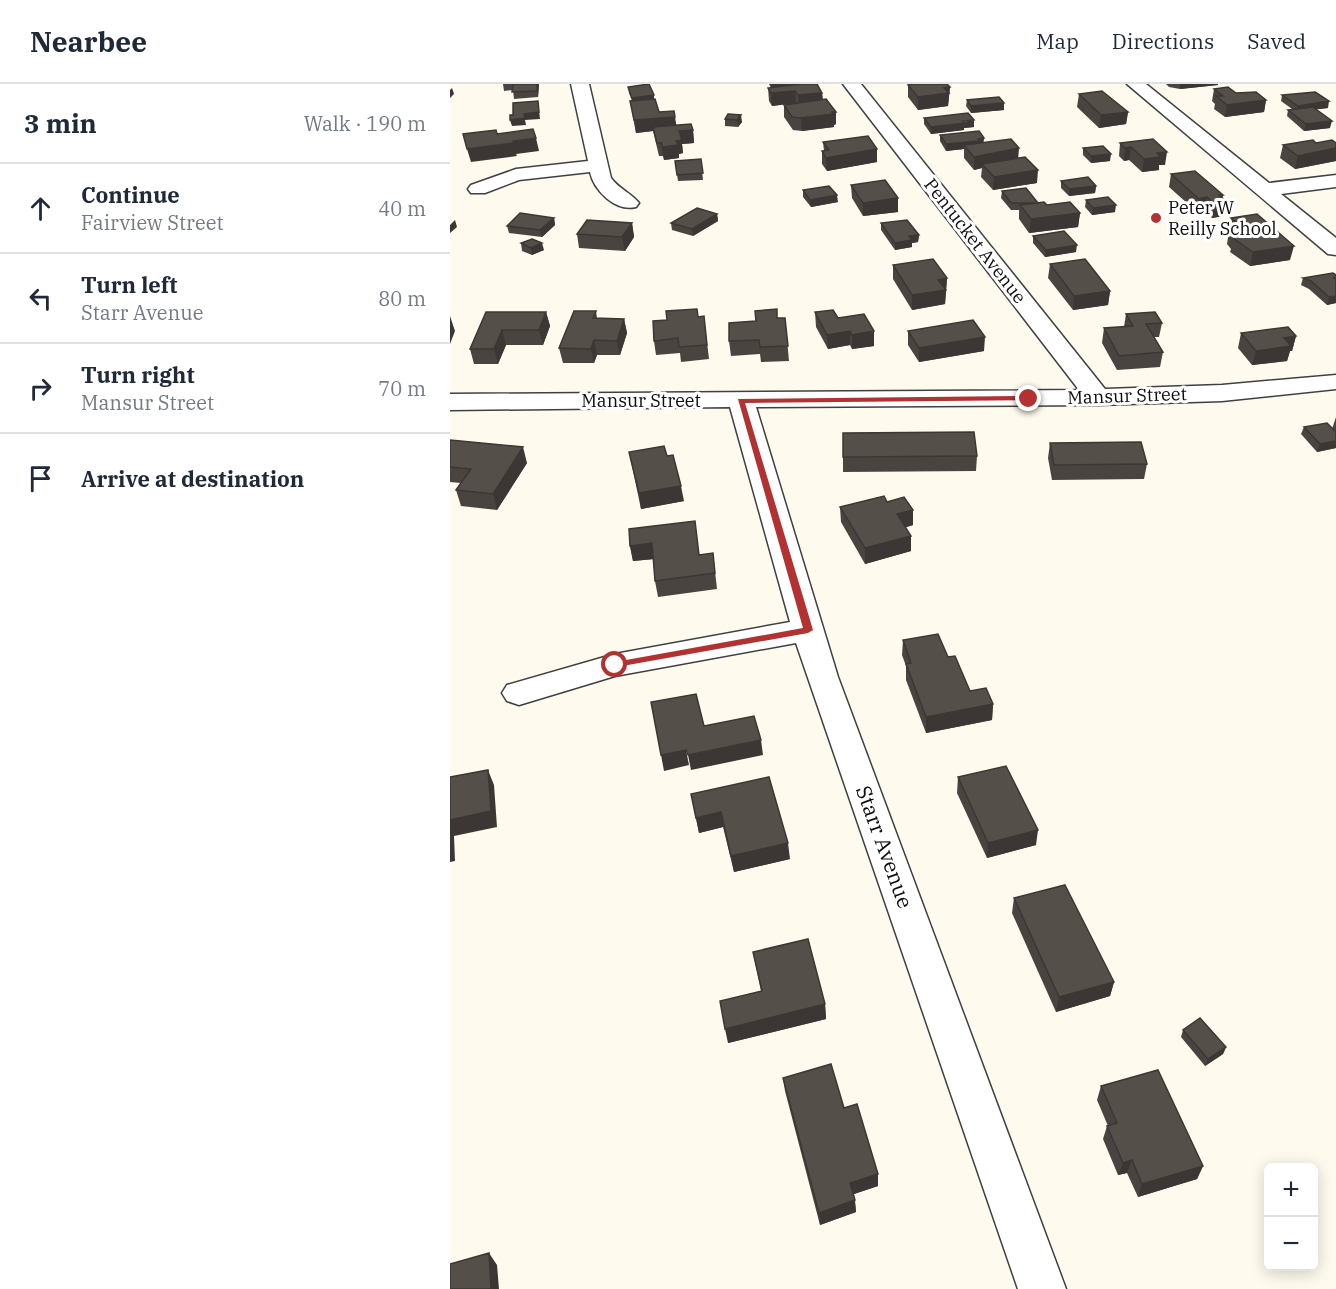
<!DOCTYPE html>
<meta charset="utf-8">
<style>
body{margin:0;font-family:"IBM Plex Serif",serif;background:#f2f2f3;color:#1f2937}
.controls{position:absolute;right:18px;bottom:18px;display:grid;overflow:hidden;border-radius:9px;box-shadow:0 3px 15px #0003}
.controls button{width:54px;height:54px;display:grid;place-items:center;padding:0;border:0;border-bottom:2px solid #e0e1e3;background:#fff;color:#1f2937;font:30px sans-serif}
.stop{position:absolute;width:18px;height:18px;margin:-14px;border:4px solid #b13231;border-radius:50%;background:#fff}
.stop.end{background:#b13231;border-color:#fff;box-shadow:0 2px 6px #0008}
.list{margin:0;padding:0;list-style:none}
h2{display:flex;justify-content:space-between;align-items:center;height:78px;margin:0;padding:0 24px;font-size:26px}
h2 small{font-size:20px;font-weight:400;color:#747a83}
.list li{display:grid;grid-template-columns:39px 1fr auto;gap:18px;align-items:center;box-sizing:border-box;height:90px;padding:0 24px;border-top:2px solid #e0e1e3}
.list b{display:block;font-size:22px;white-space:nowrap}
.list p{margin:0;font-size:20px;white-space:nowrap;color:#747a83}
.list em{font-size:20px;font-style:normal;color:#747a83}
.icon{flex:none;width:33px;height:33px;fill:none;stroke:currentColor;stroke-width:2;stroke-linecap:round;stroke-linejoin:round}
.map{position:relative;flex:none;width:886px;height:1205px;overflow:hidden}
header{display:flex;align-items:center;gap:36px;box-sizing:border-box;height:84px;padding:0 30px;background:#fff;border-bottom:2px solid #e0e1e3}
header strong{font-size:28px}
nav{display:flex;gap:33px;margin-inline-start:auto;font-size:21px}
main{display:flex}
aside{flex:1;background:#fff}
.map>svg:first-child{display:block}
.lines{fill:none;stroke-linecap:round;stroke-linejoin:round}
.minor-casing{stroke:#404040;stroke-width:3}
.minor{fill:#fff;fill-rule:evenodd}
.wall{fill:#494440}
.shaded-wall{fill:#3c3734}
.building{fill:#554f4a;stroke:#3c3734;stroke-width:1.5}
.route{fill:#b13231}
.poi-dot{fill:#b13231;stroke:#fff;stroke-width:2}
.labels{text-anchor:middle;stroke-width:6;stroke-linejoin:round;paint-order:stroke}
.far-poi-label{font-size:18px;fill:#0d0d0d;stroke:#fff;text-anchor:start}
.far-street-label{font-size:18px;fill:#0d0d0d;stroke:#fff}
.street-label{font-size:21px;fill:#0d0d0d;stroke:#fff}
</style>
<header>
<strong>Nearbee</strong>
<nav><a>Map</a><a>Directions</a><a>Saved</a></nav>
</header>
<main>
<aside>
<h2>3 min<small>Walk · 190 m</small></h2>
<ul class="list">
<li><svg class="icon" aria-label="ahead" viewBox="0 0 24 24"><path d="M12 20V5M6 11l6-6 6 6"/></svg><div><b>Continue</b><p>Fairview Street</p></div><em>40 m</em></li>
<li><svg class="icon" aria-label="left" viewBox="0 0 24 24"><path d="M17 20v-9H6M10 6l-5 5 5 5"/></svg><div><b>Turn left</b><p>Starr Avenue</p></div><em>80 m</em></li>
<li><svg class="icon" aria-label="right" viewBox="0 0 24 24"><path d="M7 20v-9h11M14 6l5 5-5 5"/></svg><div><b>Turn right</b><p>Mansur Street</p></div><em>70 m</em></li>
<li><svg class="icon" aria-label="arrive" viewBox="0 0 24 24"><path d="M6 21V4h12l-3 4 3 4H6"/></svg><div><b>Arrive at destination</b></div></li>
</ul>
</aside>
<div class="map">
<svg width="886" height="1205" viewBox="0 0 886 1205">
<rect width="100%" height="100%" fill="#fefbee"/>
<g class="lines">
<defs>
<path id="minor" d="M121,0h18l22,94c8,11 20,15 28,25l-3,4c-20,5 -42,-16 -46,-35l-71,8 -34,13h-14l-3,-4 3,-4 45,-16 72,-8z
M393,0h18l244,305 117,-4 114,-10v14l-114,12 -124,4 -342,2 82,270 228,612h-48l-222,-646 -181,33 -96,29 -12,-4 -5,-8 5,-8 108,-31 175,-32 -60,-215 -280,3v-16l629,-4z
M677,0h19l123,99 67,-8v12l-55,7 55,44v17l-8,-1z"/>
</defs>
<use href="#minor" class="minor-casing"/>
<use href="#minor" class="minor"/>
</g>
<path class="wall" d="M53,0h36l-1,13 -24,2 -1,-9 -9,1z
M319,0h48l5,9 1,7 13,12v12l-2,1v2l-32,4 -9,-1 -9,-13v-12l2,-1 -14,2 -3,-5 -1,-13h3z
M716,0h52v1l-38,4 -11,-2z
M458,1l42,2 -2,19 -30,4 -10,-13z
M178,3l26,12 5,13 17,13 17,5 1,13 -12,1 1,9 -4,1v4l-15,2 -1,-4h-4l-6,-25 -17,2 -6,-32h2l-3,-8z
M764,5l52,11 -2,12 -39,5 -11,-8 1,-5 -3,-3z
M629,10l49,18 -2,12 -27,4 -22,-21z
M832,11l46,13 -12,1 14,19 -26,3 -17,-15 1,-6 4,-1 -11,-8z
M517,16l37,10 -33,3 -5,-7z
M278,30l14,8 -4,5 -13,-1v-7z
M474,34l50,9 -10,1v2l-33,4 -7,-10z
M490,51l44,3 -1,5 36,15 18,25 -44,7 -12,-13 1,-9 -8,2 -10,-12v-9l-18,2 -6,-10z
M703,55l12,26h-6v5l-17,2 -13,-12 -5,1 -5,-5 1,-13z
M373,58l54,7v13l-50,9 -5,-7v-13h2z
M866,59h20v18l-41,8 -15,-11 3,-13z
M633,64l27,13 -19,2 -8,-8z
M251,75l2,21 -25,1 -3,-20z
M721,90l52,21 -1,4 2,17 -12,2 -8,-7 -7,1 -28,-25z
M611,97l35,5 -1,7 -26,3 -8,-8z
M401,101l47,13v14l-35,4 -11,-18z
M353,106l35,12 -27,5 -8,-10z
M552,107l45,14 33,8 -2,14 -49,6 -10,-14v-9h-8l-10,-12z
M636,116l29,12 -23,3 -7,-8z
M267,130l1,7 -25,15 -21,-6 -1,-7z
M104,134l1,7 -13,12 -33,-4 -2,-7z
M781,134l59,42 -40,6 -20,-14 1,-3 -4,-5z
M182,139l2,14 -9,14 -46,-3 -2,-14z
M431,139l38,12 -1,7 -6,1v4l-17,3 -14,-20z
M583,152l43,16 -31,5 -12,-14z
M71,159l23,7 -12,5 -10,-4z
M600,180l60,27 -2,14 -35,5 -25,-32z
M443,181l54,13 -2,26 -33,6 -19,-31z
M886,191v28l-9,2 -18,-16 -8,-4 2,-7z
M146,227l1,7 27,1 3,14 -7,22h-23l-3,8h-31l-4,-15z
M36,228h60l4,14 -7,19h-37l-8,19h-24l-4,-15z
M365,228l23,6 36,13v15l-22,3 -2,-4 -22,4 -12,-22z
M676,230l36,9 -3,14h-5l9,15 -3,15 -43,3 -15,-27 2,-15 20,-1z
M254,232l5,43 -28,3 -1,-9 -24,2 -2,-14 44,-24z
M327,234h8l4,43 -28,1 -1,-8 -29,2 -2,-15 27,-20z
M458,247l76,20 -65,11 -11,-17z
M791,249l55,3 -4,15h-2l-3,10 -35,4 -14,-17z
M886,333v31l-19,4 -16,-18 3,-7 28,2z
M0,356l77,23 -30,47 -36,-4 -5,-16 5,-7 -11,-1z
M600,359l97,21 -3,15 -92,1 -4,-22z
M179,368l55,49 -43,8z
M527,372l-1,15 -133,1v-15z
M437,418l26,8v15l-7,2 5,24 -46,13 -24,-42 -1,-15z
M180,462l69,9 14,-2 4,36 -59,8 -3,-16 -2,-22 -20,2z
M453,556l45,17 22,34 23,13 -1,16 -66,13 -20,-53v-14l-4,-11z
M508,693l78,68 -49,13 -30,-65z
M241,710l99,65 -56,13 -11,-45 -24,6z
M564,814l100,84 -4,14 -54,16 -44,-99z
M303,868l72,52 1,15 -98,24 33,-52z
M733,946l43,17 -3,7 -18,12 -24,-29z
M333,994l61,30 34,66v12l-24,8 2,18 -36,13 -35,-134z
M651,1002l102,80 -6,13 -59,18 -11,-24 -9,2 -15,-36 4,-13h1l-11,-26z"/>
<path class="shaded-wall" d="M87,0h2l-1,13 -1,-6z
M321,0h38l-37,5z
M730,0h38v1l-38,4z
M500,3l-2,19 -30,4v-13l26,-9z
M2,4l2,6 -4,4v-8z
M345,7l1,12 -24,3 -1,-13z
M372,9l1,12 -24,3 -1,-13z
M204,11v6l-21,3 -1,-6z
M816,16l-2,12 -39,5 2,-12z
M88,17l2,18 -15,1 1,5 -14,1 -2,-6 14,-6z
M879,17l-1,7 -32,4 2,-6z
M554,19v7l-33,3v-7z
M386,28v12l-2,1v2l-32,4 -1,-13z
M678,28l-2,12 -27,4 2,-13z
M291,31l1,7 -4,5 -1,-7z
M225,33l2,12 -24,-2v4l-17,2 -2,-13z
M524,36v7l-10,1v2l-33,4v-7z
M882,37l-2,7 -26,3 2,-7z
M243,46l1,13 -12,1 1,9 -4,1v4l-15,2 -2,-13 14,-6 3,-10z
M86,54l3,13 -23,3 1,2 -46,6 -4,-13 46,-8z
M534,54l-1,7h-19v4l-18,2v-7z
M681,63l-2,13 -5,1 1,-13z
M569,64l-1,13 -36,3v4l-8,2v-13z
M886,64v13l-41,8 3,-13z
M427,65v13l-50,9 -1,-13z
M717,68l-2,13h-6v5l-17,2 2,-13 13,-6z
M661,70l-1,7 -19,2v-7z
M588,86l-1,13 -44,7 1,-13z
M646,102l-1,7 -26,3v-7z
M387,111l1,7 -27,5 -1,-7z
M769,111h4l-2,8 6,-1 -3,14 -12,2 2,-14z
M757,113l-3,14 -7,1 2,-13z
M448,114v14l-35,4v-13z
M666,121l-1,7 -23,3 1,-7z
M630,129l-2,14 -49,6 2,-14z
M267,130l1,7 -25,15 -1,-7z
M104,134l1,7 -13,12 -2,-7z
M5,136l2,7 -7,6v-8z
M182,139l2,14 -9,14 -3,-14z
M469,151l-1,7 -6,1v4l-17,3v-7l14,-7z
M92,159l2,7 -12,5 -1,-7z
M627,161l-1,7 -31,5 1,-7z
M844,162l-4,14 -40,6 3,-14z
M497,194l-2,26 -33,6v-15l26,-15z
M660,207l-2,14 -35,5 1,-14z
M886,212v7l-9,2 2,-8z
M96,228l4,14 -7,19 -4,-15z
M0,232l5,15 -5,13z
M174,235l3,14 -7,22 -3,-14z
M52,246l4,15 -8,19 -4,-15z
M400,247v14l-22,4 -1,-14z
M424,247v15l-22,3v-14z
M846,252l-4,15h-2l-3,10 -35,4 4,-14 28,-13z
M535,253l-1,14 -65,11v-14z
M144,256l3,15 -3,8 -3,-14z
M886,357v7l-19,4 3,-8z
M73,363l4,16 -30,47 -4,-16z
M231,402l3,15 -43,8 -2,-16z
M463,426v15l-16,5v-16z
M461,452v15l-46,13v-16z
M202,459l3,16 -22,2 -3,-15z
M543,620l-1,16 -66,13v-16z
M311,656l2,15 -72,15 -3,-15z
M236,666l3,15 -25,6 -3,-16z
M38,686l6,15 3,42 -43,9 1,25 -5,1v-42z
M271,728l2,15 -24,6 -3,-15z
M588,746l-2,15 -49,13 1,-15z
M338,759l2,16 -56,13 -3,-16z
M664,898l-4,14 -54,16 3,-15z
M375,920l1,15 -98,24 -3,-14z
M776,963l-3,7 -18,12 3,-7z
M682,1076l-5,13 -9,2 5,-12z
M753,1082l-6,13 -59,18 4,-13z
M428,1090v12l-27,9 -1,-12z
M405,1116l1,12 -36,13 -1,-12z
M39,1169l8,12 2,24h-8z"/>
<path class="building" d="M63,0h24v7l-25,1z
M199,0l5,11 -22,3 -4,-11z
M349,0h18l5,9 -24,2 -3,-4 -24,2 -3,-5z
M463,0h34l3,3 -6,1 5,5 -31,4 -10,-12z
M778,3l8,6 20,-1 10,8 -39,5 -11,-9h7l-9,-7z
M652,7l26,21 -27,3 -22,-21z
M865,8l14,9 -31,5 -16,-11z
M549,13l5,6 -33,3 -4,-6z
M205,15l4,13 15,-1 1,6 -41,3 -4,-19z
M376,15l10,13h-4l1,2 -32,4 -9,-1 -8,-12z
M88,17l1,11 -15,2 1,4 -15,2v-5h3v-12z
M863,23l19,14 -26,3 -18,-14z
M518,29l6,7 -11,1 2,2 -34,4 -7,-9z
M278,30l13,1 -4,5 -12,-1z
M241,40l2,6 -14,1 3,9 -6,1 2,4 -16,2v-4h-5l-4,-16z
M83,45l3,9 -23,3 1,2 -47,6 -4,-15 33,-4 1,4z
M529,47l5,7 -6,1 1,2 -33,3 -6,-9z
M418,52l9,13 -51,9 -4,-7 7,-1 -6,-8z
M561,55l8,9 -45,9 -10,-12z
M703,55l14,13 -10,1 4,4 -17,2 -13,-12 -6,1 -5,-5z
M863,56l3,3 16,-3 4,3v5l-38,8 -15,-11z
M653,62l8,8 -20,2 -8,-8z
M575,73l13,13 -44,7 -12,-13z
M251,75l2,14 -26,2 -2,-14z
M745,87l28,24h-4l8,7 -13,2 -7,-7 -8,2 -28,-25z
M638,93l8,9 -27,3 -8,-8z
M435,96l13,18 -35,5 -12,-18z
M379,102l8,9 -27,5 -7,-10z
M576,104l12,15h-27l-9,-12z
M658,113l8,8 -23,3 -7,-8z
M594,118l3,3 23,-3 10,11 -49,6 -11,-14z
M247,124l20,6 -25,15 -21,-6z
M70,129l34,5 -14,12 -33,-4z
M807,130l37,32 -41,6 -20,-14 4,-1 -7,-6 13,-2 -12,-11z
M137,136l45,3 -10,14 -45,-3z
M457,136l12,15 -10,1 3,4 -17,3 -14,-20z
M614,147l13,14 -31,5 -13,-14z
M82,155l10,4 -11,5 -10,-5z
M483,175l14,19 -9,2 8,10 -34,5 -19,-30z
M635,175l25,32 -36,5 -24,-32z
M883,189l3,2v2l-2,1 2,1v17l-7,1 -18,-16 -8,-3z
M247,225l1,8 6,-1 3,29 -28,2 -1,-9 -24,3 -1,-20 14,-1 -1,-9z
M327,225v9h8l3,28 -28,1 -1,-7 -30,1v-18l27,-2 -1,-10z
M383,226l5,8 26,-4 10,17 -22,4 -2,-4 -23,4 -12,-23z
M124,227h22l-3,7 31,1 -7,22 -23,-1 -3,9 -32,-1z
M36,228h60l-7,18h-37l-8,19h-24z
M705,228l7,11 -16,1 17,28 -44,4 -15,-28 29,-2 -7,-12z
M523,236l12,17 -66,11 -11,-17z
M838,243l8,9 -12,2 7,8 -35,5 -15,-18z
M877,339l9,9v9l-16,3 -16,-17z
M524,348l3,24 -134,1v-24z
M0,356l73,7 -30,47 -37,-4 15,-21 -21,-2z
M691,358l6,22 -93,1 -4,-22z
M214,362l3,10 6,-1 8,31 -42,7 -10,-41z
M434,412l3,6 17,-5 9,13 -16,4 14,22 -46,12 -25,-41z
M245,437l4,34 14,-2 2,20 -60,8 -3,-38 -22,3 -1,-17z
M488,550l10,23 7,-1 15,35 16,-3 7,16 -67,13 -20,-53 5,-1 -8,-23z
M246,610l8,32 50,-10 7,24 -73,15 -2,-5 -25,5 -10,-53z
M556,682l32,64 -50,13 -30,-66z
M38,686l3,41 -41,9v-43z
M319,693l19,66 -57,13 -10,-44 -25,6 -5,-24z
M615,801l49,97 -55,15 -45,-99z
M358,855l17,65 -100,25 -5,-28 42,-10 -9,-39z
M750,934l26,29 -18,12 -25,-29z
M381,980l13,44 13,-4 21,70 -28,9 5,17 -36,13 -36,-135z
M708,986l45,96 -61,18 -10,-24 -9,3 -16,-37 10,-3 -16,-37z
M39,1169l2,36h-41v-25z"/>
<path class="route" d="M579,312l3,4 -287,3 68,227 -5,3 -197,35 -1,-3 5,-3 188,-34 -65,-229z"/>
<circle class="poi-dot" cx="706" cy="134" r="6"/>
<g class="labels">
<g class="far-poi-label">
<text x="718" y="130">Peter W<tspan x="718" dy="21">Reilly School</tspan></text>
</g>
<g class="far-street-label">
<text transform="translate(525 157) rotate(52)" y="6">Pentucket Avenue</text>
<text transform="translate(677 312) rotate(-2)" y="6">Mansur Street</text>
<text x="191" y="323">Mansur Street</text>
</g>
<g class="street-label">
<text transform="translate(434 763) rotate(70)" y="7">Starr Avenue</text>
</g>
</g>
</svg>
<div class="controls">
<button>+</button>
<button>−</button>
</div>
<div class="stop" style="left:165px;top:581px"></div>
<div class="stop end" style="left:579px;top:315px"></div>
</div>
</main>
